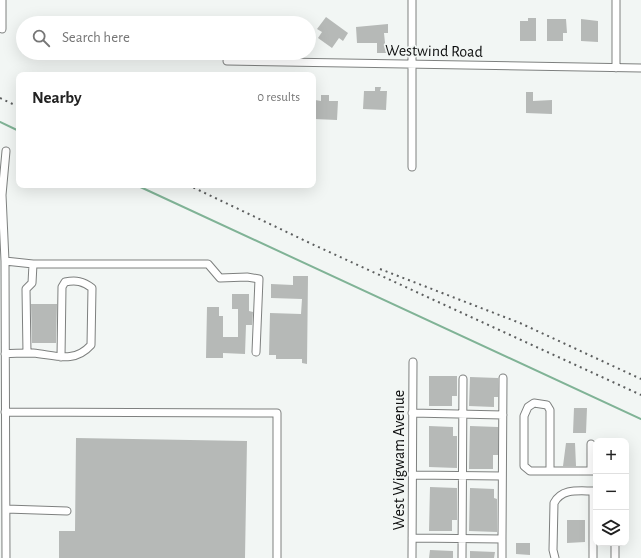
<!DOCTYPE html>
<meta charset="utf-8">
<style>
body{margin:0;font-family:"Alegreya Sans",sans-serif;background:#f6f6f6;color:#222}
.controls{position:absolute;right:12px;bottom:12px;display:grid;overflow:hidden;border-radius:8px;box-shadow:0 4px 16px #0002}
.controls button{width:36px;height:36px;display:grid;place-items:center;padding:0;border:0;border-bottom:1px solid #e0e0e0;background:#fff;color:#222;font:20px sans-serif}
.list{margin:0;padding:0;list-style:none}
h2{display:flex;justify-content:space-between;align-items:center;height:52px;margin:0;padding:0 16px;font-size:17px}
h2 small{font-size:13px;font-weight:400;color:#767676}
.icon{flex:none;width:22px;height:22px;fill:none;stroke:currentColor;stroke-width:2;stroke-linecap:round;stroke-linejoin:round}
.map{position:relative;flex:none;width:641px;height:558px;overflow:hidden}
.search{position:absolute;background:#fff;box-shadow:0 4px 16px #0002;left:16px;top:16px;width:300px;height:44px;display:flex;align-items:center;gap:10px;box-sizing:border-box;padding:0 14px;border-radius:22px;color:#767676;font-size:15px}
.panel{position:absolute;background:#fff;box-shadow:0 4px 16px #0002;left:16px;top:72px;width:300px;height:116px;border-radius:8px}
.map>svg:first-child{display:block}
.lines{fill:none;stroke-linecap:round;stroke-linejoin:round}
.stream{stroke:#80b396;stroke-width:2}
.building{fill:#b6b9b7}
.minor-casing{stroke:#7e807f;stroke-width:9}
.minor{stroke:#fff;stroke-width:7}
.rail{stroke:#5d5f5f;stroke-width:2;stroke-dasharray:2 4;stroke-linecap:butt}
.labels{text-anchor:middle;stroke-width:3.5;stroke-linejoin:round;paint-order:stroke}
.street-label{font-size:16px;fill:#0e0f0f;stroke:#f2f6f4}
</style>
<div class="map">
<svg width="641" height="558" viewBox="0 0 641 558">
<rect width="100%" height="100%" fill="#f2f6f4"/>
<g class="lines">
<path class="stream" d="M0,122l19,9
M136,185l505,234"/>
</g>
<path class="building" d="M326,17l22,16 -5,8 -4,-3 -7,10 -14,-10 4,-6 -5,-3z
M528,18h8v23h-16v-20h8z
M547,19h19l1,14h-4v8h-16z
M581,19l17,2v21l-17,-1z
M388,24v9h-4l2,20h-9v-10h-20l-1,-16z
M375,87h6l-1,4h7l-1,19 -23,-1 1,-18h11z
M526,92h7v9l19,-1v14l-26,-1z
M321,95h8v6h9l-1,19 -23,-1 1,-19 6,1z
M293,276h15l-1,88 -5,-1v-4h-26v-4h-7l1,-42 31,1 1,-15 -31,-1v-14l22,1z
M232,294h17v17l4,1 -1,13h-6l-1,29 -22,-1v5h-17l1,-51h12v9h4v21h15v-28h-6z
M31,304h26l-1,39h-24z
M429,376h28v20h-5v10h-23z
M470,377l28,1v19h-4v10l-25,-1z
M574,408h13l-1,25h-13z
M429,426l24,1v9h4v32l-28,-1z
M470,426l28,1v28h-5v14h-24z
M76,438l171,3 -2,117h-186v-27h16z
M566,443h9l1,23h-13z
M430,487l27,1v32h-5v11h-23z
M470,488l24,1v9l3,1v33l-28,-1z
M567,520h18v22l-18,1z
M516,543h14v12l-14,-1z
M430,550l23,1v7h-24z
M470,551l25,1 -1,6h-24z"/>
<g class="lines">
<defs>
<path id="minor" d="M412,0v167
M616,0v68
M2,29v-29
M227,61l414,7
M6,151l-4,44 3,66 1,297
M5,261l28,3 -1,19 -6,6 1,64
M33,264h175l12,14 27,-1 12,2 -3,73
M5,354c9,-1 19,-1 28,-1 22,2 41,11 58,-8l1,-57c-9,-7 -16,-8 -27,-6l-3,5 -1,70
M5,412l272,1v145
M412,413l91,2
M591,444v27
M550,471v-61l-3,-5 -13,-2 -6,4 -4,9v50l6,5h66
M412,475l90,1
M6,509l61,2
M412,538l90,1v19
M502,539l1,-161
M412,558l1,-196
M462,558l1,-179
M555,558l-2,-8 1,-47c8,-15 25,-12 39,-12
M593,558v-67h3
M615,558v-15"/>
</defs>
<use href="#minor" class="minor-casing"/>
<use href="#minor" class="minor"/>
<path class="rail" d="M0,98l19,9
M188,185l126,60 327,150
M380,269l140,54 121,56"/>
</g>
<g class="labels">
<g class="street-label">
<text transform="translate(434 50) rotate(1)" y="6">Westwind Road</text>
<text transform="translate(398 460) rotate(-90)" y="6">West Wigwam Avenue</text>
</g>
</g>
</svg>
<div class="controls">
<button>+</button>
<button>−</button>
<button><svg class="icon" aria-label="layers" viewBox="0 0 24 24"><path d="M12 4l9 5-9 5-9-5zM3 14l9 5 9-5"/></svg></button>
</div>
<div class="search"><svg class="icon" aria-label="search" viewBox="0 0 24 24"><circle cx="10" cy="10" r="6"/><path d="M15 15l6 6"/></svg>Search here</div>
<section class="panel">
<h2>Nearby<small>0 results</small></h2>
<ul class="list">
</ul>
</section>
</div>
